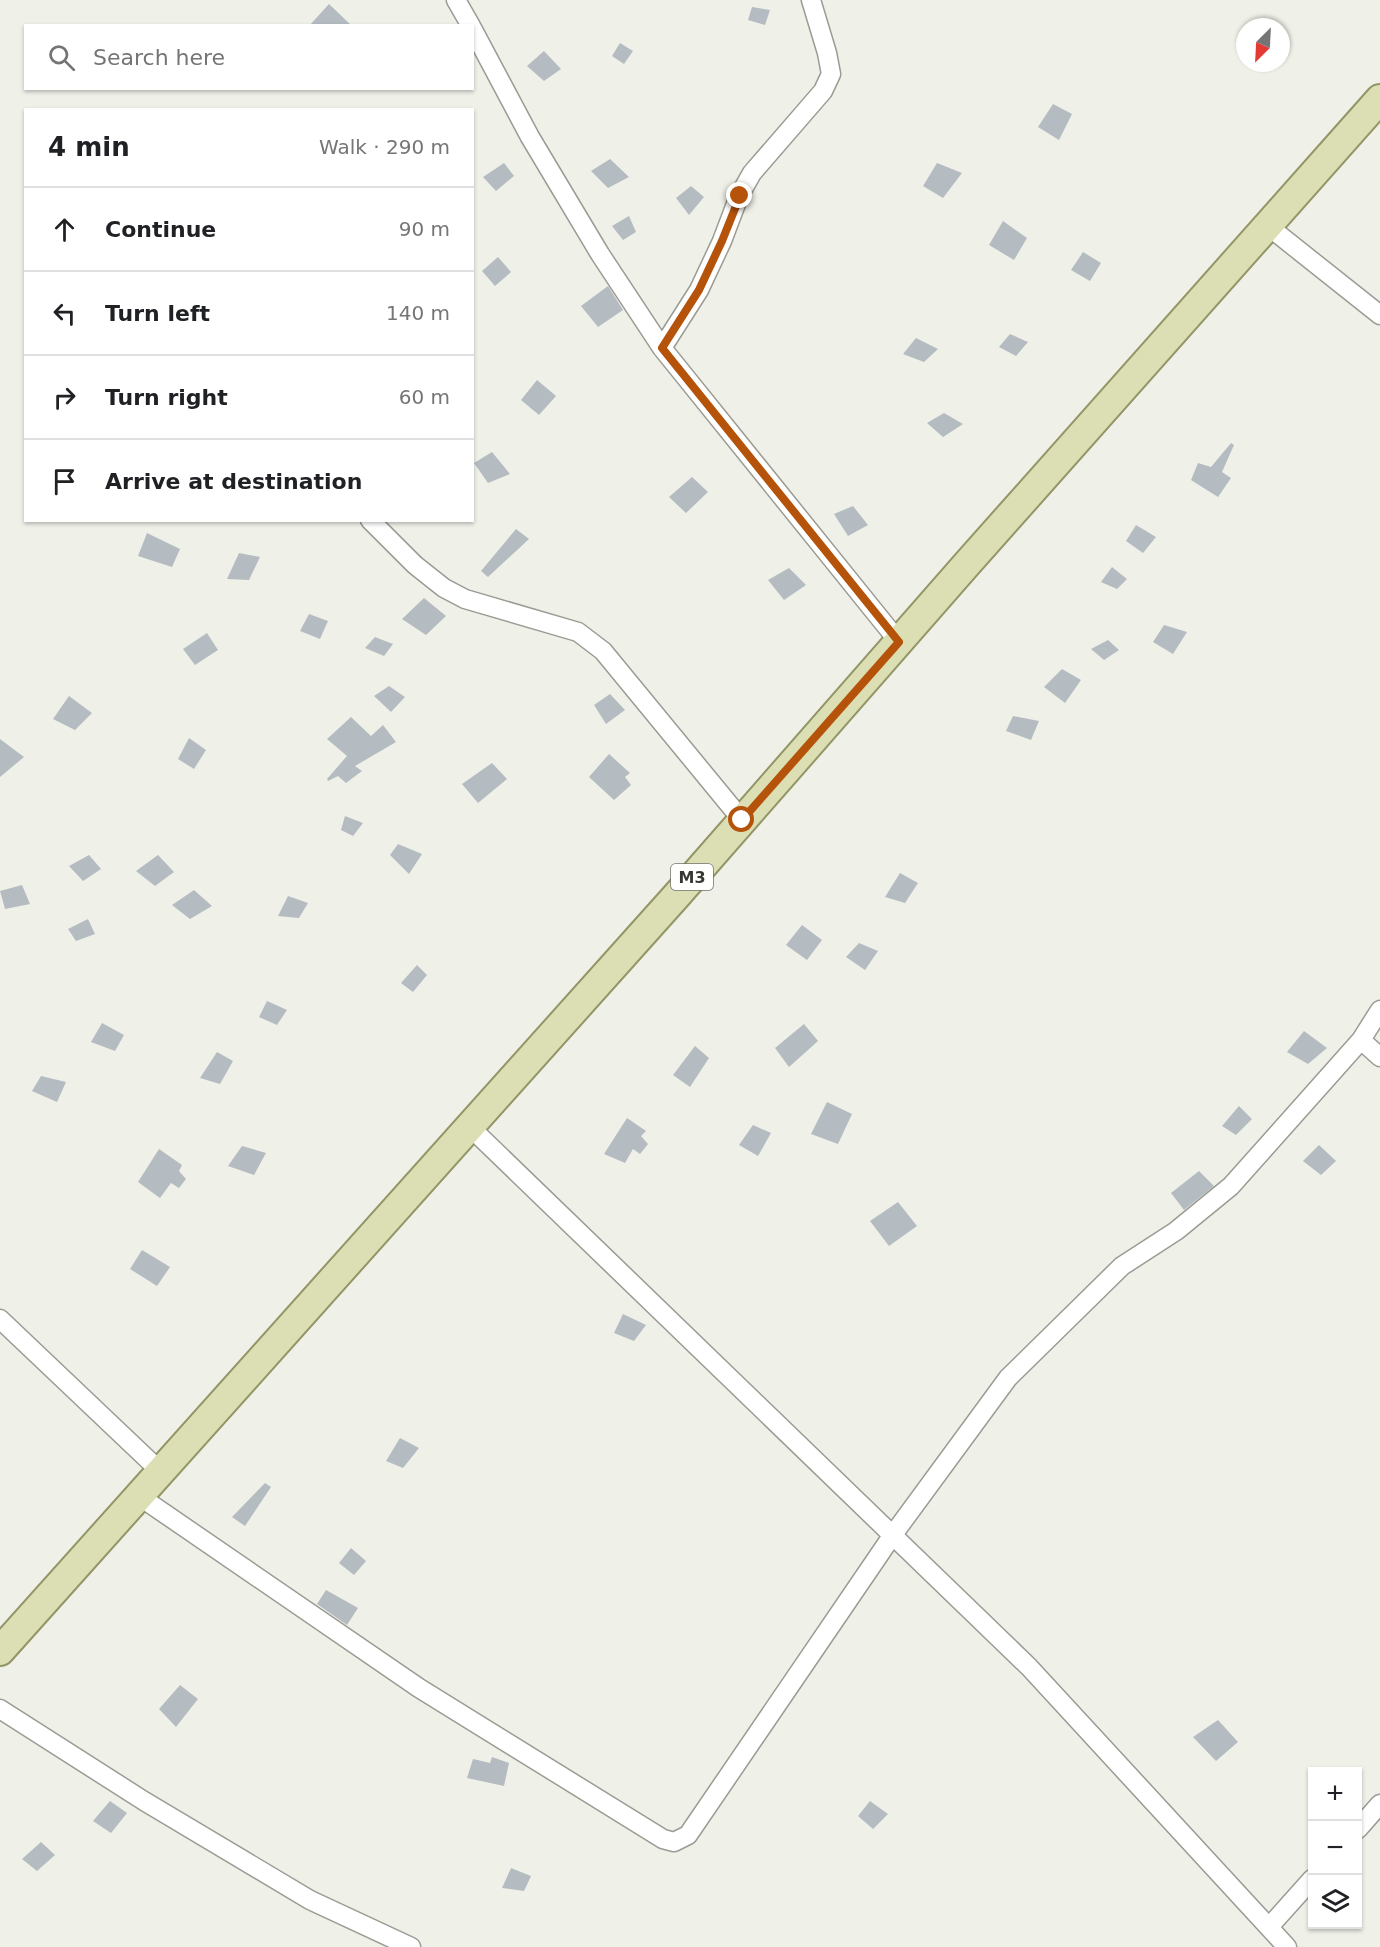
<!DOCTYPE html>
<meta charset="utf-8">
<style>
body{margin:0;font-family:"DejaVu Sans",sans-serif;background:#f6f6f6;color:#202124}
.controls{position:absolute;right:18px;bottom:18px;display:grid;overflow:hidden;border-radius:0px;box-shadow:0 2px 4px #0004}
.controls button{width:54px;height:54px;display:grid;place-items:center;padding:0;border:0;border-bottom:2px solid #e0e0e0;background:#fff;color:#202124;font:30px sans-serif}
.compass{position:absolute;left:1236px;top:18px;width:54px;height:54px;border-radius:50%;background:#fff;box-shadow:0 2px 4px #0004;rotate:204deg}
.stop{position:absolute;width:18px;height:18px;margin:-14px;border:4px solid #b45309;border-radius:50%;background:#fff}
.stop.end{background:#b45309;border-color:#fff;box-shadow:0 2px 6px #0008}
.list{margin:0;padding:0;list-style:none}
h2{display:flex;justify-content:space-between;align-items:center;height:78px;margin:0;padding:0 24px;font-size:26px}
h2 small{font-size:20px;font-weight:400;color:#757577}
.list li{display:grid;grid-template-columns:39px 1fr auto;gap:18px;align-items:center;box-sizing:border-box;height:84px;padding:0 24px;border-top:2px solid #e0e0e0}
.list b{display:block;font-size:22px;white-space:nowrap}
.list em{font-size:20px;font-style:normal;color:#757577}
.icon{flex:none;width:33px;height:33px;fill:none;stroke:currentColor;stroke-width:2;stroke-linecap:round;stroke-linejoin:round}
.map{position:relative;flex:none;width:1380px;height:1947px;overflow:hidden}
.search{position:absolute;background:#fff;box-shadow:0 2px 4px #0004;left:24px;top:24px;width:450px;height:66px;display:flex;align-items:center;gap:15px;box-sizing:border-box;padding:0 21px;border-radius:0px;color:#757577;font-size:22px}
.panel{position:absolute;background:#fff;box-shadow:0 2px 4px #0004;left:24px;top:108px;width:450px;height:414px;border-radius:0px}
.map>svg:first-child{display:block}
.building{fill:#b4bcc1}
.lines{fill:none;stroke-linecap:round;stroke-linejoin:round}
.street-casing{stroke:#9b9b94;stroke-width:21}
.primary-casing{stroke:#939566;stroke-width:32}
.street{stroke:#fff;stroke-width:18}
.primary{stroke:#dcdeb3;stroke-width:28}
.route{stroke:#b45309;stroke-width:8}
.labels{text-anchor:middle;stroke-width:4.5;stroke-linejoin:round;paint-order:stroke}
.shield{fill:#fffffe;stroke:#737371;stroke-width:1.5}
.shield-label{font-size:16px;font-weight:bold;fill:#373734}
</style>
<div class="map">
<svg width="1380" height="1947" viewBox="0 0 1380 1947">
<rect width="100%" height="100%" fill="#eff0e8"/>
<path class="building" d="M329,4l23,22h-43z
M752,7l18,3 -5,15 -17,-5z
M620,43l13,8 -9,13 -12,-8z
M544,51l17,18 -17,12 -17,-15z
M1053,104l19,10 -13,26 -21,-13z
M610,159l19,18 -21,11 -17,-17z
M504,163l10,13 -18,15 -13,-14z
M937,163l25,10 -19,25 -20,-12z
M691,186l13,11 -15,18 -13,-17z
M629,216l7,16 -13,8 -11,-14z
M1003,221l24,17 -13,22 -25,-15z
M1083,252l18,11 -11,18 -19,-11z
M498,257l13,15 -16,14 -13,-15z
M608,286l15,24 -25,17 -17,-21z
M1010,334l18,8 -12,14 -17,-9z
M916,338l22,11 -14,13 -21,-8z
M537,380l19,16 -17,19 -18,-15z
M944,413l19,11 -20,13 -16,-14z
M1231,443l3,2 -12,27 9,6 -13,19 -27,-17 7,-17 13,4z
M492,452l18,22 -22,9 -14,-20z
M692,477l16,15 -22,21 -17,-16z
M853,506l15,19 -20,11 -14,-22z
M1136,525l20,12 -13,16 -17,-12z
M516,529l13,10 -41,38 -7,-6z
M147,533l33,16 -8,18 -34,-11z
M239,553l21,4 -11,23 -22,-1z
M1112,567l15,12 -10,10 -16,-7z
M789,568l17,17 -22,15 -16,-20z
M424,598l22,18 -20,19 -24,-16z
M309,614l19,7 -8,18 -20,-8z
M1164,625l23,7 -14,22 -20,-12z
M207,633l11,17 -23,15 -12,-16z
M375,637l18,7 -9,12 -19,-8z
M1108,640l11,10 -15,10 -13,-11z
M1062,669l19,11 -16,23 -21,-16z
M389,686l16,11 -14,15 -17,-16z
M610,694l15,16 -19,14 -12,-19z
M69,696l23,17 -17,17 -22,-11z
M1013,716l26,5 -8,19 -25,-9z
M351,717l20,19 12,-11 13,17 -41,24 7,5 -16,12 -8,-7 -10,5 -1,-2 20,-23 -20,-17z
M189,738l17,12 -12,19 -16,-10z
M0,739l24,18 -24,20z
M609,754l21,19 -5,4 6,8 -17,15 -25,-23z
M492,763l15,16 -29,24 -16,-19z
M345,816l18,7 -10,13 -12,-6z
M398,844l24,10 -13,20 -19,-19z
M89,855l12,14 -18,12 -14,-15z
M158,855l16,17 -19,14 -19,-15z
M900,873l18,10 -13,20 -20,-6z
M22,885l8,19 -25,5 -5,-18z
M194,890l18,16 -22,13 -18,-14z
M288,896l20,7 -9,15 -21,-2z
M88,919l7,15 -19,7 -8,-12z
M802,925l20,15 -15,20 -21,-15z
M859,943l19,8 -13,19 -19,-13z
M417,965l10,10 -14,17 -12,-9z
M267,1001l20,9 -10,15 -18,-8z
M102,1023l22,12 -9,16 -24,-9z
M804,1024l14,17 -29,26 -14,-19z
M1304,1031l23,17 -19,16 -21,-12z
M695,1046l14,12 -19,29 -17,-12z
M217,1052l16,9 -13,23 -20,-6z
M41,1076l25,6 -9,20 -25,-11z
M827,1102l25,12 -14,30 -27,-10z
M1239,1106l13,13 -16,16 -14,-9z
M627,1118l19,13 -5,5 7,8 -8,10 -7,-5 -8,14 -21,-9z
M753,1125l18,8 -13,23 -19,-11z
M1319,1145l17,16 -15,14 -18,-14z
M242,1146l24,7 -12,22 -26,-9z
M159,1149l23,16 -3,6 7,8 -7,9 -8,-5 -11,15 -22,-16z
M1199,1171l15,15 -30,24 -13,-17z
M898,1202l19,24 -28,20 -19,-25z
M142,1250l28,17 -13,19 -27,-17z
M623,1314l23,11 -12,16 -20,-8z
M400,1438l19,10 -16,20 -17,-7z
M265,1483l6,4 -26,39 -13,-9z
M351,1548l15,13 -12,14 -15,-12z
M326,1590l32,18 -11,17 -30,-21z
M180,1685l18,14 -22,28 -17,-18z
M1218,1720l20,22 -22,19 -23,-24z
M492,1757l17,6 -5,23 -37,-8 6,-19 17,4z
M110,1801l17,12 -16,20 -18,-12z
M870,1801l18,13 -15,15 -15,-13z
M41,1842l14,13 -18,16 -15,-12z
M511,1868l20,8 -7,15 -22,-3z"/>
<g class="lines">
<defs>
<path id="street" d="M456,0l15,26
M472,28l58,109 70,117 62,94 237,294
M1268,226l112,89
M662,348l37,-58 23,-49 17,-45 13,-23 71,-82 8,-17 -4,-21 -16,-53
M370,520l45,45 29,23 21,11 113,33 25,19 139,169
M1361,1040l19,17
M469,1126l560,541 258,280
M0,1319l160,152
M139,1496l280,192 244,151 11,3 14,-7 204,-299 116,-158 114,-112 54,-35 55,-45 130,-146 19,-30
M0,1709l144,92 166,99 101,47
M1358,1829l22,-25
M1269,1927l43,-48"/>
<path id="primary" d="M0,1651l678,-757 288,-329 414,-466"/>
</defs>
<use href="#street" class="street-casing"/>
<use href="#primary" class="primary-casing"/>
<use href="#street" class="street"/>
<use href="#primary" class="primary"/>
</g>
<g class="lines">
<path class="route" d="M740,196l-18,45 -23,49 -37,58 237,294 -157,178"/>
</g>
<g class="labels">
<rect class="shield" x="671" y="864" width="42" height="26" rx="4.5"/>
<g class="shield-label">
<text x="692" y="883">M3</text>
</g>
</g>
</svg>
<div class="controls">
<button>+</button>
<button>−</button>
<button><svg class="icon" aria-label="layers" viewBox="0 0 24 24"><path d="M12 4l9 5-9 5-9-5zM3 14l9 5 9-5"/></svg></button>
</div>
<svg class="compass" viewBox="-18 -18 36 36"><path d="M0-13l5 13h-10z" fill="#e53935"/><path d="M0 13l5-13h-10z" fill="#757577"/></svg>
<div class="stop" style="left:742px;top:820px"></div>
<div class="stop end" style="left:740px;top:196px"></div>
<div class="search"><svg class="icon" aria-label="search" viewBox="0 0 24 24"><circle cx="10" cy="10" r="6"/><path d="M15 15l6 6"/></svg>Search here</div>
<section class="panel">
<h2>4 min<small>Walk · 290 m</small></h2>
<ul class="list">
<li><svg class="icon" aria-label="ahead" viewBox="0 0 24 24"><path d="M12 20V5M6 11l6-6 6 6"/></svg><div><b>Continue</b></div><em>90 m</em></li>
<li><svg class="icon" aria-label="left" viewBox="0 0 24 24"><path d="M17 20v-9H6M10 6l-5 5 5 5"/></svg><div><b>Turn left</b></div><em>140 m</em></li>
<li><svg class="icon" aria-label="right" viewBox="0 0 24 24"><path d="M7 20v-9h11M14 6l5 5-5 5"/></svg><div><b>Turn right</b></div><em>60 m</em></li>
<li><svg class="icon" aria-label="arrive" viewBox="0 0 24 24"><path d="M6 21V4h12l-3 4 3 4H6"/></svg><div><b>Arrive at destination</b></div></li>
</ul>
</section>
</div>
